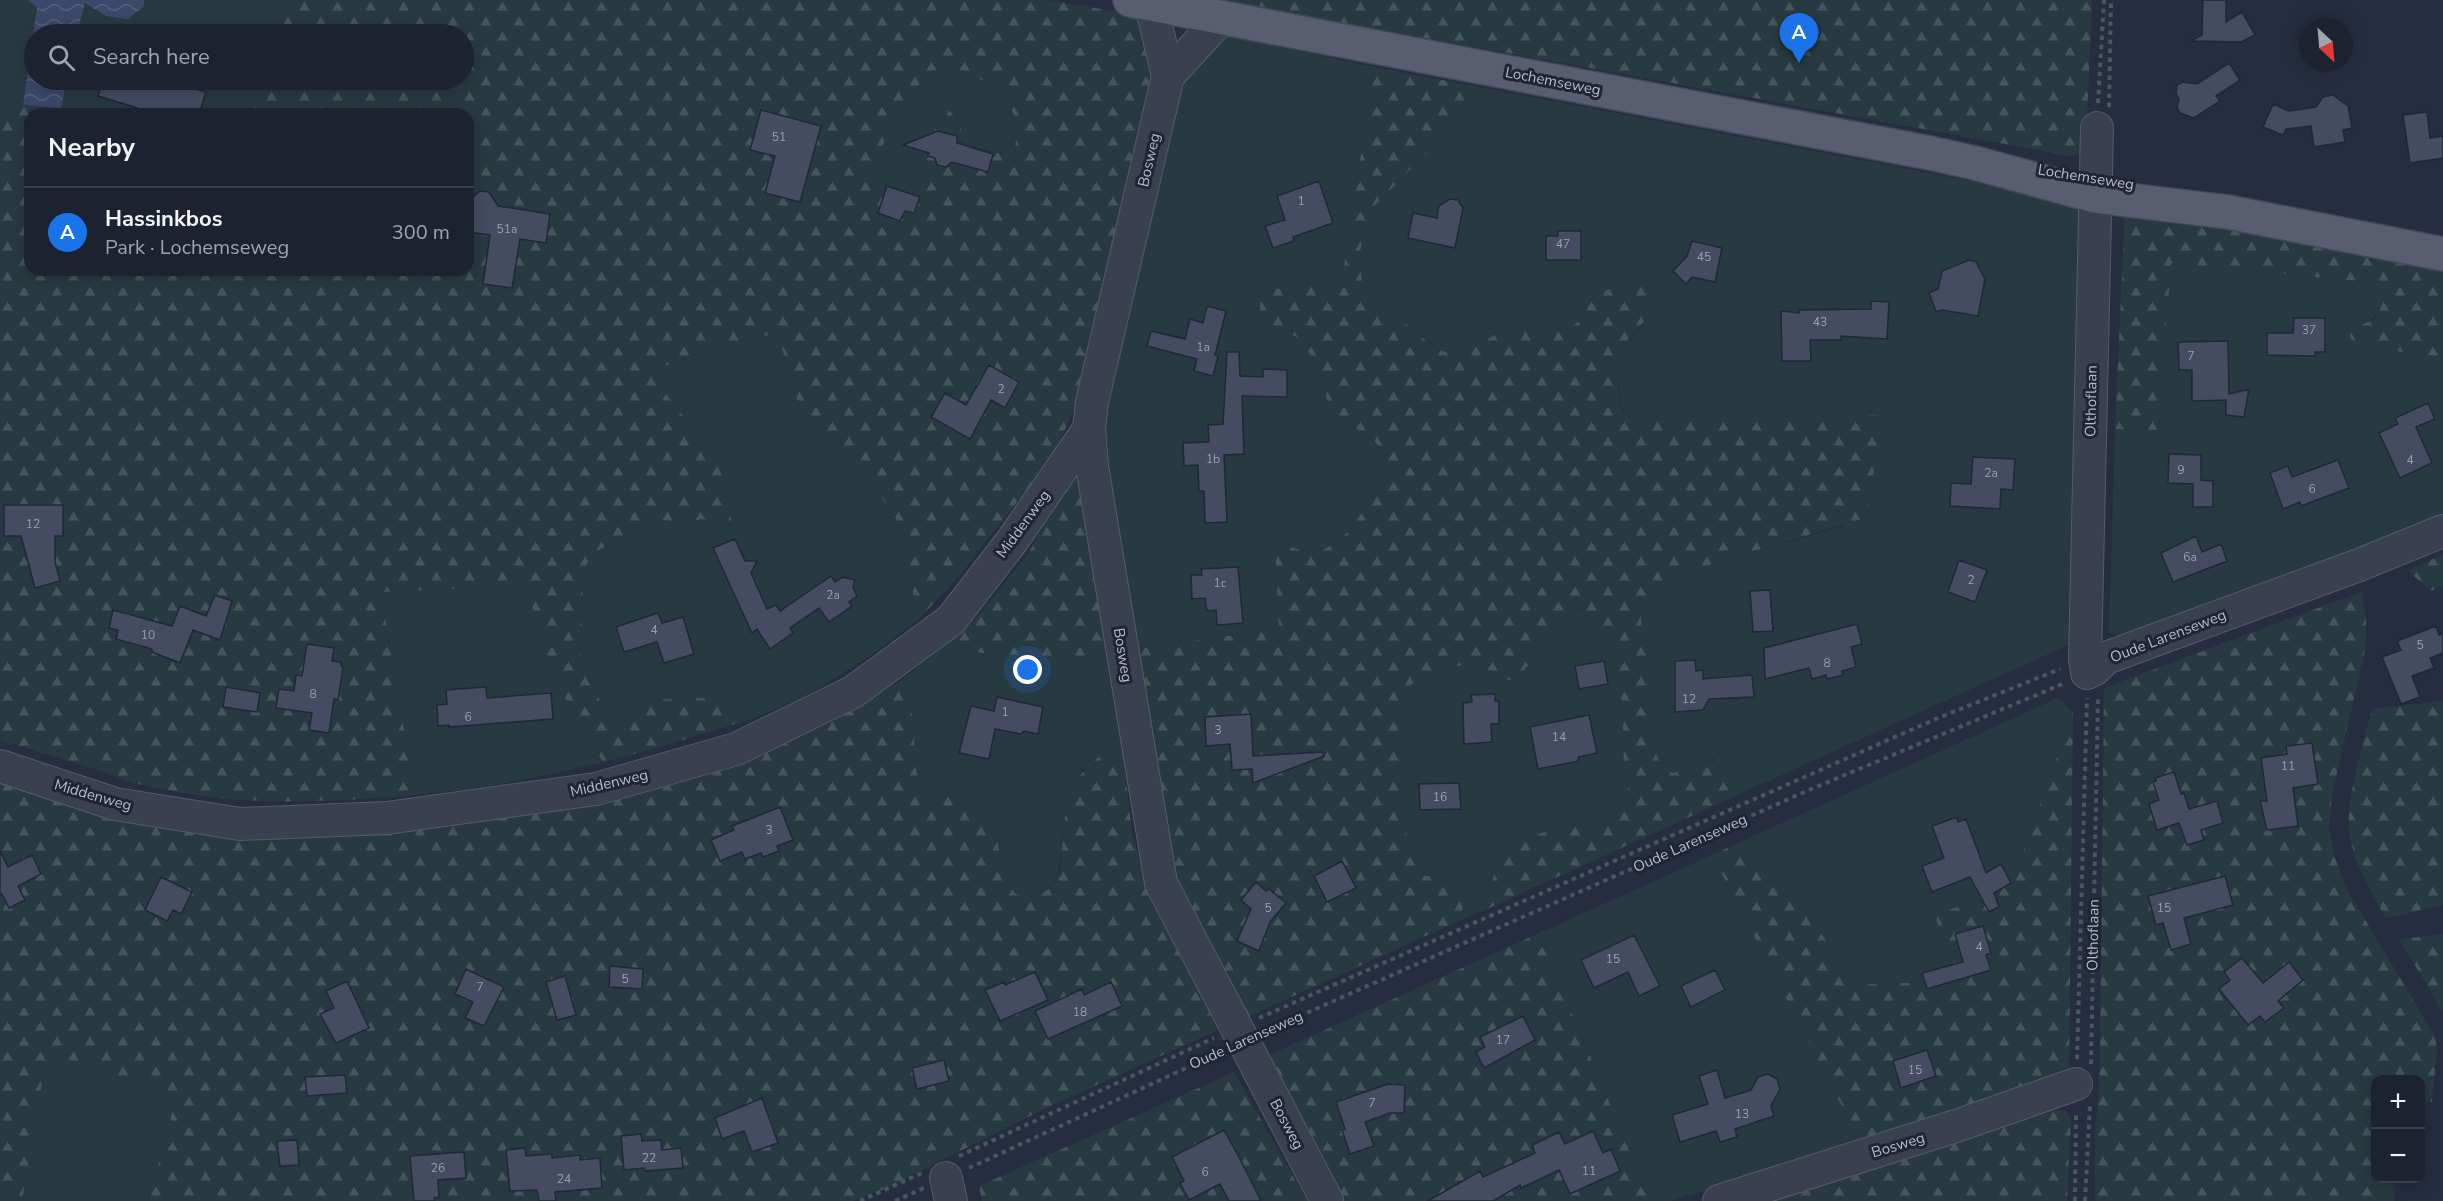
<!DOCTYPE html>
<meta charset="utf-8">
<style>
body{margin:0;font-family:"Nunito Sans",sans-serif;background:#252a38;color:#f1f3f6}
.controls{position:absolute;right:18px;bottom:18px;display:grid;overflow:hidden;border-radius:12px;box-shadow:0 3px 15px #0003}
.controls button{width:54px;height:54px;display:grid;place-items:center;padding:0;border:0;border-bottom:2px solid #3a3f4c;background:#1c2230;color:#f1f3f6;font:30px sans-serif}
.compass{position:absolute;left:2299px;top:18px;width:54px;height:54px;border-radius:50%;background:#1c2230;box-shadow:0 3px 15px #0003;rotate:154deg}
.you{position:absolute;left:1028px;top:670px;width:21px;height:21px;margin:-15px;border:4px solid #fff;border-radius:50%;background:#1a73e8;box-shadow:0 0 0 9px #1a73e833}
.badge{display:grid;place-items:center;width:39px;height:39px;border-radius:50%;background:#1a73e8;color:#fff;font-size:20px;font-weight:700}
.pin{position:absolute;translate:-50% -50px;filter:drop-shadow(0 2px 3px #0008)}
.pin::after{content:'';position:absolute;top:32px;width:21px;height:18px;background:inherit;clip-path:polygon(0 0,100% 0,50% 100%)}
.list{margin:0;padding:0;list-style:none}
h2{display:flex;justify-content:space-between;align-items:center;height:78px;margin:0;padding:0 24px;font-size:26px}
h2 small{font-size:20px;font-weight:400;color:#a0a4ab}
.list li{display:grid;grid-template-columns:39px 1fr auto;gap:18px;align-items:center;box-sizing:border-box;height:90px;padding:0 24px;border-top:2px solid #3a3f4c}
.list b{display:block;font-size:22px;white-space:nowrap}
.list p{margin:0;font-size:20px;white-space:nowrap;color:#a0a4ab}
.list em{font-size:20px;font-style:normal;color:#a0a4ab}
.icon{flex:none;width:33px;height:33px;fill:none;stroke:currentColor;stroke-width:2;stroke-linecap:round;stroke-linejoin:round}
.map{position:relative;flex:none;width:2443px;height:1201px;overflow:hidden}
.search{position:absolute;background:#1c2230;box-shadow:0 3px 15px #0003;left:24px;top:24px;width:450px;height:66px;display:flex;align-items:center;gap:15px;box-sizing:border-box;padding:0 21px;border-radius:33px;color:#a0a4ab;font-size:22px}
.panel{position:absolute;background:#1c2230;box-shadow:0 3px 15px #0003;left:24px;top:108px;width:450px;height:168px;border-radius:18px}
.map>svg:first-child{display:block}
.green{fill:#283a41}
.forest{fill:url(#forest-firs);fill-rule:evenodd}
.water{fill:url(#water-waves)}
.building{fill:#454c62;stroke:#212737;stroke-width:1.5}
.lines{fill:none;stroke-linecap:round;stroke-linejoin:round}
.minor-casing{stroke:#555b6b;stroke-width:34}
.major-casing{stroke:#444959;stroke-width:36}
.path{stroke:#46575e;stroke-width:4;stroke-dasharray:4.5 4.5;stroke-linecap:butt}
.minor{stroke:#3a4050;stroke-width:32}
.major{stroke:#585e70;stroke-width:33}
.labels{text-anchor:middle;stroke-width:6;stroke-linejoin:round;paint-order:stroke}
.number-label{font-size:12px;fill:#9a9fb1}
.street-label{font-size:15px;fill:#b7bbcb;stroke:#1f2535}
</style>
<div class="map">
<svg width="2443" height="1201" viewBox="0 0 2443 1201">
<defs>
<pattern id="forest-firs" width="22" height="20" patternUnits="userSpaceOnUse" patternTransform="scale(1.5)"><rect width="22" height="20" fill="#283a41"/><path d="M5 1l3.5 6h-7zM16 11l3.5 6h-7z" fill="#45555b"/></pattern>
<pattern id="water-waves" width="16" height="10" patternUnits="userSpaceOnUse" patternTransform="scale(1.5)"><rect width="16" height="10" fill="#3b4869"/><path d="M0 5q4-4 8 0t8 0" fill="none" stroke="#55607d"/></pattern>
</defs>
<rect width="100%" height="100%" fill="#262d40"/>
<path class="green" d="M0,0h28l9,7 -14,98 -23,1z
M144,0h138l-5,34h-200l8,-32 21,14 38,-10z
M1218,36l30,4 126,27 -32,213 -82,11 40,48 18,27 14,54 18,5 24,14 12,23c-10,28 -36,85 -70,89 -15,2 -28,-6 -41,-10l4,88 -146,20 -31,-218 75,-348z
M946,74l19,1 27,8 17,19 9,25 -4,26c-26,0 -50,-7 -72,-21l-13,21 -16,42 -42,-15c9,-30 24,-76 49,-96 6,-5 18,-7 26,-10z
M67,80h196l-15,34h-190z
M1490,89l580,111 8,5 3,8 -4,428 -337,153 -15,-30 -16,-8 -35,17 -11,-3c-20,-38 -13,-79 -16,-120 -1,-11 -6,-21 -6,-32 0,-12 5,-22 11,-30l62,-25 130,-37 38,-111 -249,4 -8,-5 -5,-12 -2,-24 3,-20 7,-18 15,-16 6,-34c-9,-5 -16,-4 -26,-4 -40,3 -35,38 -59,45 -15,4 -30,-8 -44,-7 -25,2 -35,24 -56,28 -5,1 -14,2 -19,1 -3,-1 -8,-5 -11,-8 -9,-6 -17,-13 -25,-19 -8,-5 -18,-7 -25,-12 -10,-7 -22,-26 -25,-38 -4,-23 6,-49 15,-70z
M2171,263l186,18 18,10 7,14 -28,41 89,11v163l-315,121 -19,-9 6,-203 43,1z
M778,334l17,61 18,37 61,55 22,32 11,40 11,61 -54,40 -60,37 -52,22 -34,-18 -16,-3 -60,2 -15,23 -8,-7 -13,-2 -25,-54 2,-88 9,-18 41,-23 32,-11 14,5 22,-6 31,8 -6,-52 -22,-33 -49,-62 3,-10c42,-18 75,-31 120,-36z
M526,586l28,93 49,83c-62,15 -124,28 -188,33l-34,-204z
M1568,608c30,0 46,42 51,67 6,26 4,56 5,83 0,12 7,35 1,44 -6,10 -19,18 -30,21 -5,1 -12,-1 -18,1 -25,8 -50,24 -75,35l-12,26 -5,25 -22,9c0,-18 -2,-29 -14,-43h-24l-8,-9 -8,-17c-5,-28 -20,-141 -3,-160 13,-15 39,-21 58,-25l23,14 14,3 14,-6 44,-65z
M950,642l31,11 128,6 14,91 -41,19 -12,28 -8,37 1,14 -6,28 -4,9 -20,11 -16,-1 -12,-13 -7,-35 -46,-50 -25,-7 -6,-6 -7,-20v-33l-17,-48z
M2058,698l15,14 -54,151 -38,37 -46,14 19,67 -105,4 -16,-34 -36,-55 -55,-55z
M1712,855l149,288 -191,58h-20l-111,-268z
M46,1053l118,37 8,5c5,19 -19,83 -24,106h-126z"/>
<path class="forest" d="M282,0h766l82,14 17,13 9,53 -78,320 -24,55 -94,120 -42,45 -11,-61 -11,-40 -22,-32 -61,-55 -18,-37 -17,-61c-45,5 -78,18 -120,35l-3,11 49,62 22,33 6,52 -31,-8 -22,6 -14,-5 -32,11 -41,23 -9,18 -2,88 25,54 13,2 8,7 15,-23 60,-2 16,3 34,18 -99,30 -50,13 -49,-83 -28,-93 -145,6 34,203c-84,7 -169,12 -252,-6 -21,-4 -39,-7 -58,-17l-105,-32v-634l23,-1 38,3 -3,6h-28v72l-2,6 2,1v77h438v-156h-220l15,-34h201v-46h-187zM946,74l19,1 27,8 17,19 9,25 -4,26h-20l-36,-11 6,-26 -16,-5 -6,20 -7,-2 -3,9 -7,-2 -5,2 -3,7 12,8 -16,42 -42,-15c9,-29 25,-76 49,-96 6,-5 18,-7 26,-10z
M1218,0h874l-6,140 -7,13 -8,3z
M1374,67l116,22 -116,117c-12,29 -21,57 -7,86 10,23 23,22 41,33 12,8 23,23 37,27 27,9 48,-24 73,-28 16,-2 33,13 49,6 25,-12 14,-40 58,-44 8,0 15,-2 22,3 23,15 -12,39 -19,51 -9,15 -15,62 -3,75 2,2 6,3 8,4l250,-4 -17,103 -152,45 -62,25c-6,8 -11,18 -11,30 0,10 5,21 6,32 3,41 -4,82 16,119l11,4c9,-4 25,-15 34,-17 16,-4 27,28 32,38l-255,116c4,-21 9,-43 23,-59 10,-12 52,-25 68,-27 19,-3 34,-2 48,-20 8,-12 1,-27 0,-40 -2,-54 4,-122 -46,-156l-19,3c-14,24 -32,82 -71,69 -8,-3 -16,-11 -24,-15 -19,4 -45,10 -58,25 -17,19 -2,132 3,160l8,17 8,9h24c12,15 14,25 14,43l-218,99 -72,-140 -40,-229 146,-20 -4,-88c13,5 27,11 41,10 34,-4 60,-61 70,-89l-12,-23 -24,-14 -18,-5 -14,-54 -18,-27 -40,-21v-27l82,-11z
M2125,207l318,61v89l-89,-11 -4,-10 3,-8 21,-8 8,-15 -7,-14 -18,-10 -186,-18 -13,167 -43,-1z
M1077,466l32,193 -128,-6 -31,-11 25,-22 53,-66z
M2443,554v32l-12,5 -23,-20z
M2361,592l5,26v28l-34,148 -3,35 6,29 14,35 86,143 2,12 -5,54 -11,-1 -1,-21h-44v98l19,1 -1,22h-299v-72l3,-22 2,-45 4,-374z
M897,683c5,12 15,26 17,39 2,24 -5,48 13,68l51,16 18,29 9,47 12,13c13,1 25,1 35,-9 13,-13 9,-39 11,-54 5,-37 17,-79 60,-82l9,84 20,66 66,130 -172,78 -164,82 -30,11h-704c5,-23 29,-87 24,-106l-8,-5 -117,-36 -25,147h-22v-434l209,58 502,-57 116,-43z
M2443,701v204l-57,13c-16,-27 -34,-57 -37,-90 -3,-30 16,-88 23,-119z
M2073,712l-4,365 -208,66 -149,-288 30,-14 55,55 36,55 16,34 104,-4 -18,-67 46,-14 38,-37z
M1539,933l111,268h-309l-76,-144z
M2443,934v78l-44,-73z
M1234,1072l73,129h-325l-3,-15z
M2051,1110h14l6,8 -4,83h-307z"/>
<path class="water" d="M28,0h116v6l-16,13 -22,-3 -21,-13 -8,31h-43v46h33l-6,28 -38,-3 14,-98z"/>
<path class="building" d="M2203,0h23v22l16,-10 13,23 -14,7 -50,-1 11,-6z
M2229,63l11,17 -24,16 4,5 -26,17 -14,-5 -3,-6 2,-8 -3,-5 1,-9 6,-3 14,2z
M103,80h81l-2,5 24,7 -7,22h-42l-59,-18z
M2333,95l15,11 4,22 -9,2 2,12 -31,5 -3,-21 -25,3 -3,6 -20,-8 10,-23 16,7 27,-4 7,-10z
M761,110l60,16 -21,76 -35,-9 10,-37 -25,-6z
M2427,112l3,26 13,-2v22l-33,5 -7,-48z
M938,131l19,5v7l36,11 -5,18 -36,-10 -6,5 -9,-2 -2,-7 -7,-2 1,-3 -26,-8z
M1319,181l14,42 -40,14 1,4 -21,7 -8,-22 20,-6 -8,-24z
M887,186l33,11 -6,16 -9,-2 -5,10 -22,-8z
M480,191l9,1 9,14 52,8 -4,29 -26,-4 -8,49 -29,-4 7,-49 -22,-3v-31z
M1450,199l8,1 5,8 -8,40 -47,-10 5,-25 24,5 2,-12z
M1558,231h23v29h-35v-24h12z
M1692,241l30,7 -7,34 -23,-5 -6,7 -13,-13 14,-15z
M1969,260l7,2 9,17 -7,37 -36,-6 -6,2 -7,-19 9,-4 4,-18z
M1871,301l18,1 -2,37 -46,-3v4h-31l1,21h-29l-1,-50 18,2v-3l72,-1z
M1207,306l19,5 -11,44 3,1 -5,20 -19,-5 3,-12 -50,-13 4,-15 34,8 5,-20 13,4z
M2294,318h31v34h-10v4l-48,-1v-22h26z
M2228,341l1,53 20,-5 -5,28 -18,-2v-15l-34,1v-31h-13l-1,-28z
M1227,352h12l1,24 23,1v-8l24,1v27l-45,-1 2,58 -20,1 3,67 -22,1 -1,-32h-5l-1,-26 -14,1 -1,-23 26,-1 -1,-17 15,-1z
M989,365l30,17 -14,26 -14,-8 -21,39 -39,-22 14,-24 21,12z
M2428,403l7,16 -19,8 16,36 -32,15 -21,-45 19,-9 -3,-6z
M2169,454l32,1v25l12,1v26h-20v-23l-25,-1z
M1973,457l42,2 -2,31 -12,-1 -1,20 -50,-3 1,-23 20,1z
M2338,460l11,28 -48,18 -1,-4 -17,7 -13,-36 18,-7 4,11z
M4,505h59v31h-8v26l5,19 -25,7 -14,-52h-17z
M2196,536l6,16 19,-8 6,17 -54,21 -12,-29z
M735,539l10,22h12l-6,12 16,36 9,-4 4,6 51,-35 4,6 8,-5 12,3 -2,7 4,9 -8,6 3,4 -23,16 -10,-14 -29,20 3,5 -23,16 -13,-20 -5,4 -39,-85z
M1959,560l28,10 -12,32 -27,-10z
M1238,567l5,56 -26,2 -1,-15 -9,1 -2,-13 -13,1 -1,-24h11l-1,-6z
M1770,590l3,41 -20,1 -3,-41z
M215,595l17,6 -12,39 -27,-10 -13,33 -28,-11v-3l-36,-10 2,-9 -9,-2 4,-18 59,16 8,-20 26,10z
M658,613l4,10 21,-6 11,37 -30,9 -7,-21 -33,10 -8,-25z
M1857,624l5,20 -11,3 5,20 -14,4 1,4 -16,4 -1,-4 -14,4 -3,-11 -44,11 -1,-31z
M2436,626l3,9 4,-1v19l-13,5 4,10 -22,8 8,21 -19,7 -19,-47 19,-7 -4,-9z
M307,644l27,4 -2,13 9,1v4l2,1 -5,33 -4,-1 -5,34 -20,-3 3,-17 -36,-5 3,-19 15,2 2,-16 6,1z
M1695,660l1,11 7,-1v9l49,-4 2,22 -45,2 -6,11 -28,2v-51z
M1604,661l4,23 -29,5 -4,-23z
M226,687l34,6 -3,19 -34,-5z
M486,687l1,11 64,-5 2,26 -104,8v-2l-11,1 -1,-21 10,-1 -1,-14z
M1495,694v7h4v23h-8l1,18 -28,2 -1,-41 9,-1 -1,-7z
M997,697l46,10 -5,27 -14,-3 -3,3 -26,-5 -6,30 -30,-6 12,-47 23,5z
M1251,714l2,42 70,-4 1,4 -71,27 -1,-14 -20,1 -2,-26 -24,2 -1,-29z
M1589,715l8,38 -19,4 1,4 -41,8 -8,-42z
M2312,743l6,41 -25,4 5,38 -31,4 -7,-29h7l-6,-43 26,-4 -1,-8z
M2174,772l7,22 3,-1 5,16 28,-8 6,22 -22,7 3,10 -17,5 -8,-22 -22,7 -8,-26 10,-4 -6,-18 3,-1 -1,-3z
M1459,783l2,26 -41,1 -1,-26z
M780,807l13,33 -16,6 2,5 -16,6 -2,-4 -16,6 -3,-7 -22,9 -9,-21 23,-10 -2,-4z
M1957,817l1,5 8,-3 20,54 15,-9 10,19 -17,10 5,14 -10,5 -19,-35 -38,15 -10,-26 22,-8 -12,-32z
M0,851l8,16 24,-12 9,19 -23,12 7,14 -16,8 -7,-14 -2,1z
M1342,861l14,27 -29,14 -13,-26z
M2225,876l8,29 -49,13 7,26 -20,6 -8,-27 -7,2 -8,-29z
M161,877l31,15 -11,22 -8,-4 -6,11 -22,-11z
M1256,882l10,9 3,-2 17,14 -16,19 -11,29 -22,-10 14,-32 -10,-9z
M1983,926l8,27 -5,2 5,15 -64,19 -5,-16 41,-11 -8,-28z
M1634,935l26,51 -21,10 -11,-24 -34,16 -13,-28z
M2242,958l21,25 26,-21 14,18 -25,21 6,7 -19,14 -5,-6 -12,9 -29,-36 11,-9 -6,-8z
M610,966l33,3 -1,20 -33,-2z
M466,969l38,18 -20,39 -19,-8 8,-16 -18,-8z
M1715,970l10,20 -34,17 -10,-21z
M1035,972l13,28 -48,21 -15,-31 19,-8 1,3z
M565,976l11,39 -19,5 -11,-38z
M347,981l22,47 -33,15 -16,-29 14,-6 -8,-17z
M1111,982l11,24 -74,33 -13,-28 47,-22 2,6z
M1523,1016l12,24 -51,28 -8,-16 9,-5 -5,-10z
M1927,1050l9,26 -35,12 -8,-27z
M944,1060l5,21 -32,8 -5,-21z
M1717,1070l8,28 26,-8 7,-13 10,-3 9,5 3,10 -9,17 3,10 -39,13 2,8 -17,5 -4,-11 -36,11 -8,-27 36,-11 -9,-28z
M345,1075l2,18 -40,3 -2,-19z
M1388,1084l17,1 -1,28h-14l-25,9 9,24 -24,8 -8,-24 3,-1 -9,-27z
M762,1098l16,45 -26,9 -8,-21 -22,8 -7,-21z
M1224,1130l16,29 21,42h-32l-9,-17 -31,16 -9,-17 4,-2 -12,-24z
M1593,1131l10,22 8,-4 9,22 -50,23 -11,-24 -38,18 -1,-3 -27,16h-65l52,-30 3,6 52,-24 -3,-8 27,-13 6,12z
M641,1134l1,7 19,-1 1,10 19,-2 2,20 -38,3 -1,-3 -20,2 -3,-34z
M297,1140l2,25 -19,1 -3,-25z
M525,1148l1,8 26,-2v4l28,-3v5l20,-2 2,30 -47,4 1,9h-17l-2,-11 -27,1 -4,-41z
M464,1152l2,26 -28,2 1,17 -5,1 1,3h-21l-4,-45z"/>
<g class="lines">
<defs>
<path id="minor" d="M1151,4l17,72
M1222,17l-54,59 -76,326 -3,27 3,37 69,417 166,318
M2097,128l-12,531 2,14 8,-4 11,-11 253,-93 84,-34
M0,766l115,38 125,20 147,-6 209,-29 140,-40 117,-57 98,-72 61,-79 77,-112
M946,1178l5,23
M1719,1201l237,-75 120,-42"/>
<path id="major" d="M1130,0l800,153 45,10 120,33 133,16 215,42"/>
</defs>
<use href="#minor" class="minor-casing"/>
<use href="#major" class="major-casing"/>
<path class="path" d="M2098,103l6,-103
M2109,107l2,-107
M1259,1018l679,-300 122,-49
M1266,1031l543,-241 256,-107
M2077,1059l10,-361
M2091,1064l7,-368
M959,1156l255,-118
M969,1168l252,-116
M860,1201l62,-28
M895,1201l29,-13
M2075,1201l1,-89
M2085,1201l5,-97"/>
<use href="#minor" class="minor"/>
<use href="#major" class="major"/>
</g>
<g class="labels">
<g class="number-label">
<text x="779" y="141">51</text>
<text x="1301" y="205">1</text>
<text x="507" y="233">51a</text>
<text x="1563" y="248">47</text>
<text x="1704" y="261">45</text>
<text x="1820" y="326">43</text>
<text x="2309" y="334">37</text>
<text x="1203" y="351">1a</text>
<text x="2191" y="360">7</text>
<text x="1001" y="393">2</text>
<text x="1213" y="463">1b</text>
<text x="2410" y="464">4</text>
<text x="2181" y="474">9</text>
<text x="1991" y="477">2a</text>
<text x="2312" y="493">6</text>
<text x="33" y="528">12</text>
<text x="2190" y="561">6a</text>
<text x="1971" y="584">2</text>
<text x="1220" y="587">1c</text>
<text x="833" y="599">2a</text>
<text x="654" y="634">4</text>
<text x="148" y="639">10</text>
<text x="2420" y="649">5</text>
<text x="1827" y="667">8</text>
<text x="313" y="698">8</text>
<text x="1689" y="703">12</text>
<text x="1005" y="716">1</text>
<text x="468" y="721">6</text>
<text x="1218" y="734">3</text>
<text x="1559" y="741">14</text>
<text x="2288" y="770">11</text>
<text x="1440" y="801">16</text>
<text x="769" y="834">3</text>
<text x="1268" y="912">5</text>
<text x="2164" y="912">15</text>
<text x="1979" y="951">4</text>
<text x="1613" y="963">15</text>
<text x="625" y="983">5</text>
<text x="480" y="991">7</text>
<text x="1080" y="1016">18</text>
<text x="1503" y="1044">17</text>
<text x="1915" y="1074">15</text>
<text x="1372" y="1107">7</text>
<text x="1742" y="1118">13</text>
<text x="649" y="1162">22</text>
<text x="438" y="1172">26</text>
<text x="1589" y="1175">11</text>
<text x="1205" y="1176">6</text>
<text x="564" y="1183">24</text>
</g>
<g class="street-label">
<text transform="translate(1553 81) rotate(11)" y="5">Lochemseweg</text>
<text transform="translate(1149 160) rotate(-77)" y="5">Bosweg</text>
<text transform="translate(2086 177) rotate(9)" y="5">Lochemseweg</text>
<text transform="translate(2091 401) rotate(-89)" y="5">Olthoflaan</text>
<text transform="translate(1023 524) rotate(-54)" y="5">Middenweg</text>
<text transform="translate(2168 636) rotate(-21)" y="5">Oude Larenseweg</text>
<text transform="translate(1123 655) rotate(81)" y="5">Bosweg</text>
<text transform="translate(609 783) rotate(-13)" y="5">Middenweg</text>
<text transform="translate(93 795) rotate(16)" y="5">Middenweg</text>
<text transform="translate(1690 843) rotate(-24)" y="5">Oude Larenseweg</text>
<text transform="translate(2093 935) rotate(-89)" y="5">Olthoflaan</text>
<text transform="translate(1246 1040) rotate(-24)" y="5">Oude Larenseweg</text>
<text transform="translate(1287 1124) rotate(62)" y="5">Bosweg</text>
<text transform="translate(1898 1145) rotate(-17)" y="5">Bosweg</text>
</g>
</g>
</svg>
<div class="controls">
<button>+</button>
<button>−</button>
</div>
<svg class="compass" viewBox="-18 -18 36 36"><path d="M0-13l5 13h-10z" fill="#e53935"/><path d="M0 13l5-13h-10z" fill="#a0a4ab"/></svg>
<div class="you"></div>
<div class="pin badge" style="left:1799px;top:63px">A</div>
<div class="search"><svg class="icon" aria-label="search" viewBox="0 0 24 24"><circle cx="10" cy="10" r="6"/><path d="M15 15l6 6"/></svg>Search here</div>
<section class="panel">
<h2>Nearby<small></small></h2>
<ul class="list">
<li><span class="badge">A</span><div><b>Hassinkbos</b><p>Park · Lochemseweg</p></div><em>300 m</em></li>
</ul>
</section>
</div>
